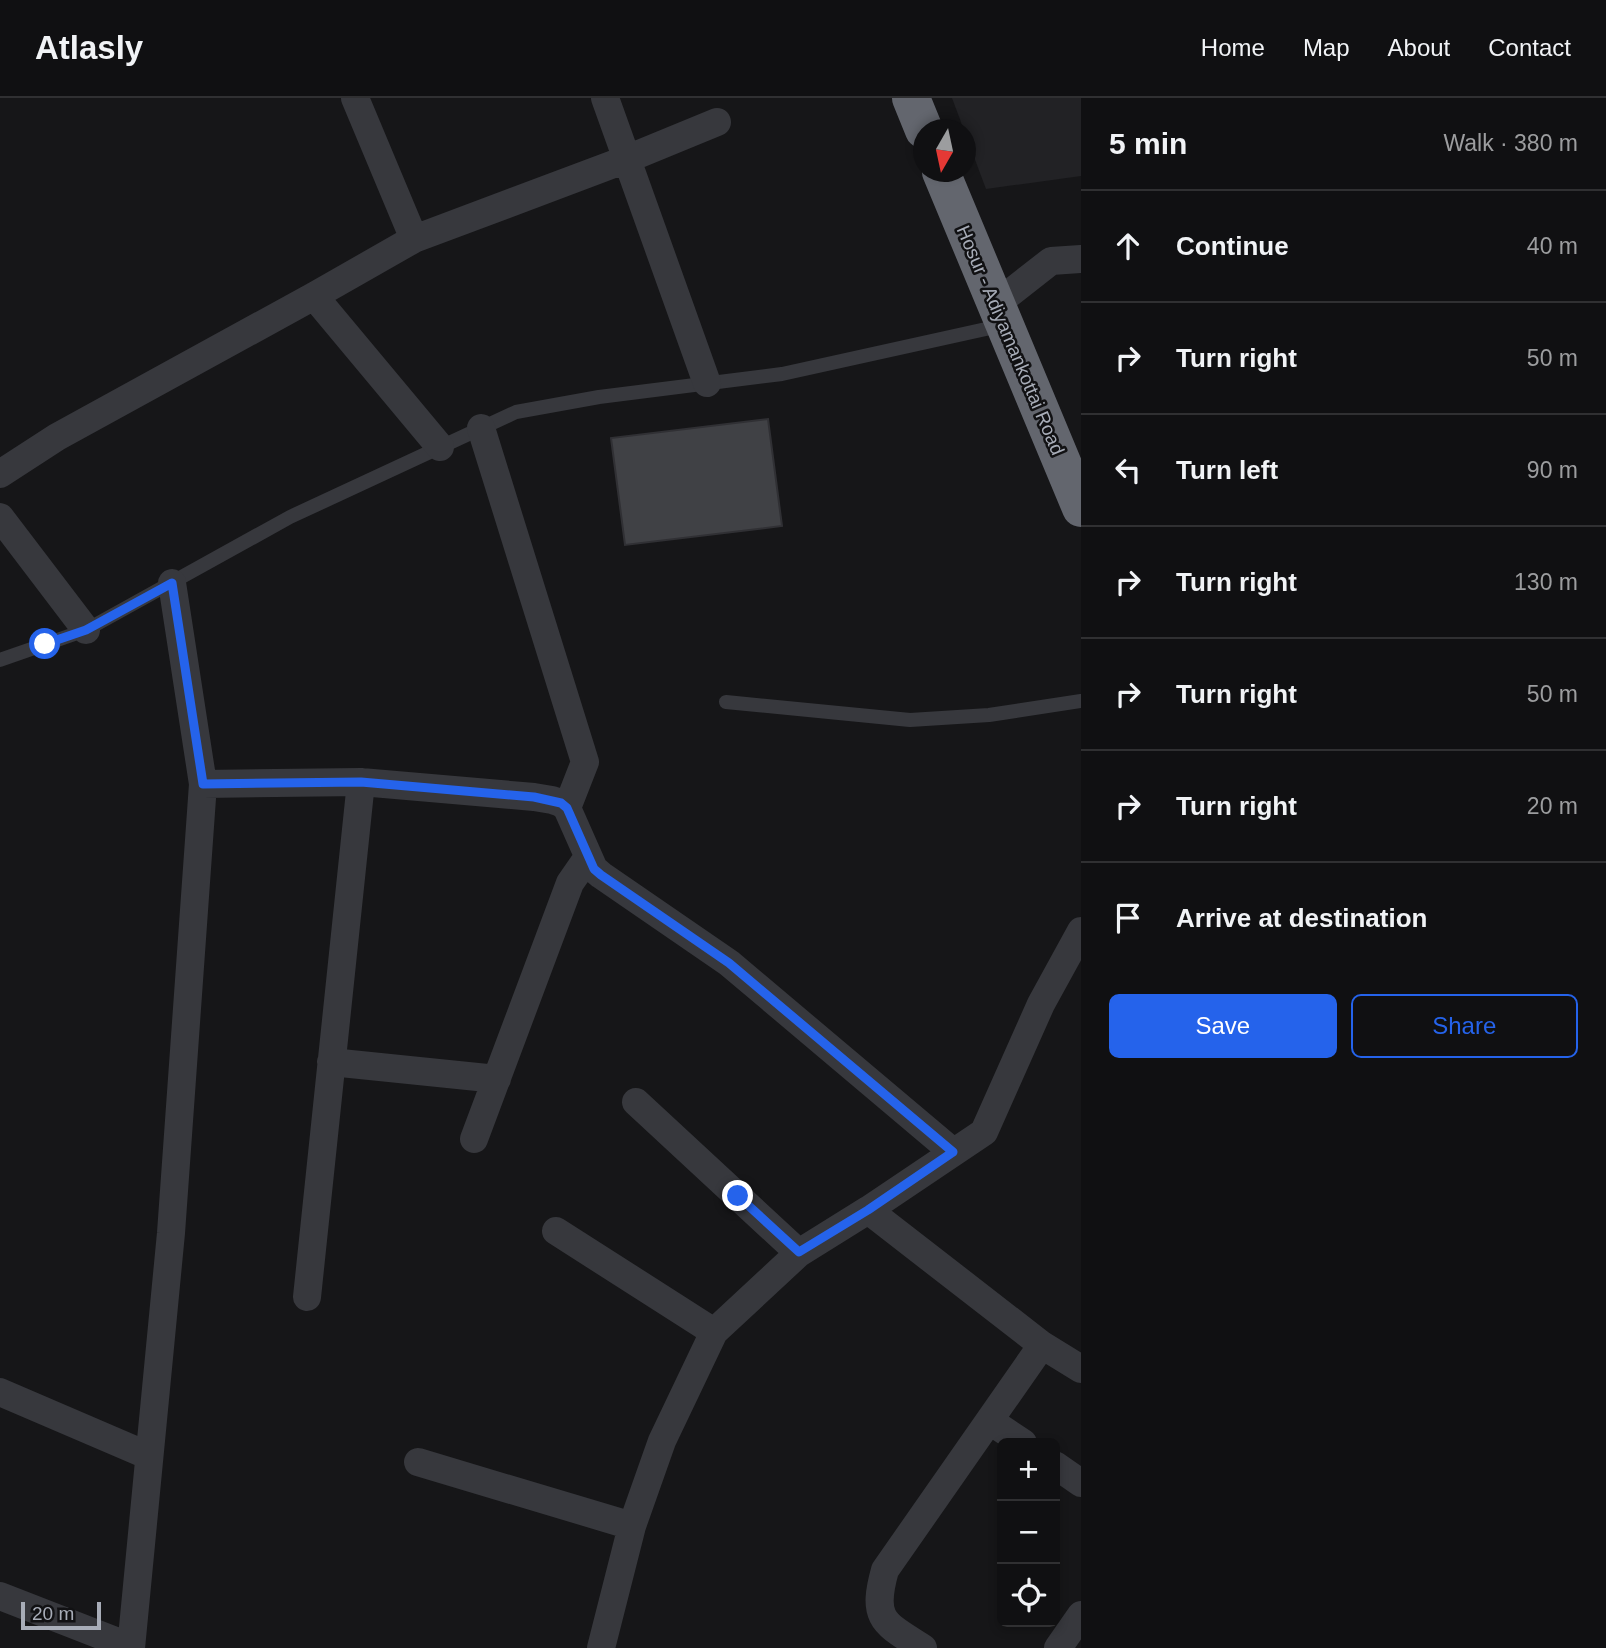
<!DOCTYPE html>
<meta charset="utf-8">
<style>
body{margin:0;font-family:Helvetica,sans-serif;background:#1e1e20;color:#f1f3f6}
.controls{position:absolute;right:21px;bottom:21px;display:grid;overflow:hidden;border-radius:10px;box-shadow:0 4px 10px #0003}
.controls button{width:63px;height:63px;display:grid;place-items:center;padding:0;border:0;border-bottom:2px solid #303032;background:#101012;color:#f1f3f6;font:35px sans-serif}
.compass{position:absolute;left:913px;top:21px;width:63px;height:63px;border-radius:50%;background:#101012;box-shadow:0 4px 10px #0003;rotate:189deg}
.scale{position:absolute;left:21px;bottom:18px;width:80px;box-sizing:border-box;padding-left:7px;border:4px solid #a8adb8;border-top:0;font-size:19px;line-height:24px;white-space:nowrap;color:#a8adb8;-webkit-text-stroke:5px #111113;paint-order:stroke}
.stop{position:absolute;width:21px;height:21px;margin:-16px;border:5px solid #2563eb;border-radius:50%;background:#fff}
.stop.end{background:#2563eb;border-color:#fff;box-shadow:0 2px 7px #0008}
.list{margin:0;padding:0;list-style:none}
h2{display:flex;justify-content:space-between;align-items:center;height:91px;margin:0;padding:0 28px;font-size:30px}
h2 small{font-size:23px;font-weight:400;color:#9c9d9f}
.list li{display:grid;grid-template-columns:46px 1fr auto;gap:21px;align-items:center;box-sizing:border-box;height:112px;padding:0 28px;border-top:2px solid #303032}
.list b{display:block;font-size:26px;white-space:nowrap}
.list em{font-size:23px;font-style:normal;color:#9c9d9f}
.actions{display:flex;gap:14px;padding:21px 28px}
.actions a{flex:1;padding:16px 0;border:2px solid #2563eb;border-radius:10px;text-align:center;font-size:24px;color:#2563eb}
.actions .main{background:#2563eb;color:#fff}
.icon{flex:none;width:38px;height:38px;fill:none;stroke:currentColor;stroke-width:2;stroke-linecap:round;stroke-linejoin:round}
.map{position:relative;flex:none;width:1081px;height:1550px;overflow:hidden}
header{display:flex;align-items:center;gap:42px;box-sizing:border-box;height:98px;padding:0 35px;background:#101012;border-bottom:2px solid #303032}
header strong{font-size:33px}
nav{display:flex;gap:38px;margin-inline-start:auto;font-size:24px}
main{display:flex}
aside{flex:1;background:#101012}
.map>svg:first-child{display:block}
.built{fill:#222225}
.building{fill:#404145;stroke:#303034;stroke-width:2}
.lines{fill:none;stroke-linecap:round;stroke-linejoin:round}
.lane{stroke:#37383d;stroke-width:14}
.street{stroke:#37383d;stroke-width:28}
.highway{stroke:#63666e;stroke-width:38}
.route{stroke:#2563eb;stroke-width:9}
.labels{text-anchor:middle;stroke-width:5;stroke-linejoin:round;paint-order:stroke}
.street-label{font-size:19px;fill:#a8adb8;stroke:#111113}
</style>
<header>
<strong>Atlasly</strong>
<nav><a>Home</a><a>Map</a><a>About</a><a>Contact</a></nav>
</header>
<main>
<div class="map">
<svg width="1081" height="1550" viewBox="0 0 1081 1550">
<rect width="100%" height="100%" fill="#161618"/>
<path class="built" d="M952,0h129v78l-95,13z"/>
<path class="building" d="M768,321l14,107 -157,19 -14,-107z"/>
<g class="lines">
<path class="lane" d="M0,562l86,-30 204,-113 226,-105 83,-15 183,-23 222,-49
M726,604l184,18 79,-5 92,-14"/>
<path class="street" d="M355,0l59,141
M605,0l102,285
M314,198l126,151
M996,206l55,-43 30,-2
M481,330l104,334 -18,46
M0,376l57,-37 257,-141 100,-57 213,-80 90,-37
M0,419l86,113
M203,686l158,-2 173,15 18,3 9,3 6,5 27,61 7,6 128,88 224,189
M331,964l166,17
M636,1004l163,151
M474,1041l96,-256 18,-26
M868,1112l174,135 39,24
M556,1133l158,101
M307,1199l54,-515
M0,1294l149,64
M990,1323l33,22
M418,1364l214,64
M1055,1367l26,18
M0,1498l131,51
M131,1550l40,-415 32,-449 -31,-201
M601,1550l31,-122 30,-85 52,-109 85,-79 69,-43 116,-78 57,-128 40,-73
M923,1550c-39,-25 -52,-28 -38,-78l157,-225
M1058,1550l23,-33"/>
<path class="highway" d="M911,0l13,32
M941,74l140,336"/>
</g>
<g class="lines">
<path class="route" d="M45,546l41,-14 86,-47 31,201 158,-2 173,15 27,6 6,5 27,61 7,6 128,88 224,189 -85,58 -69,42 -61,-56"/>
</g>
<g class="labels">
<g class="street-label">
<text transform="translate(1011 242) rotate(67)" y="7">Hosur - Adiyamankottai Road</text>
</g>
</g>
</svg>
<div class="controls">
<button>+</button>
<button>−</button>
<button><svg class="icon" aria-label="locate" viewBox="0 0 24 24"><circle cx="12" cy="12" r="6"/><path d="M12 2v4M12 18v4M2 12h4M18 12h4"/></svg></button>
</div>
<svg class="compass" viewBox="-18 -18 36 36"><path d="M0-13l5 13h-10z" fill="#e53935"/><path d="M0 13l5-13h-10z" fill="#9c9d9f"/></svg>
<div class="scale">20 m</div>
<div class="stop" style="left:45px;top:546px"></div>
<div class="stop end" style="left:738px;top:1098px"></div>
</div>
<aside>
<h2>5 min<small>Walk · 380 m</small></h2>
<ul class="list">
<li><svg class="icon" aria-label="ahead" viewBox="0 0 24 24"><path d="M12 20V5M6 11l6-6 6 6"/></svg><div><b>Continue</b></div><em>40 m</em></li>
<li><svg class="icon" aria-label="right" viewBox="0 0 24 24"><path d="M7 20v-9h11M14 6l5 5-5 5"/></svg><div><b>Turn right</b></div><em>50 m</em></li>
<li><svg class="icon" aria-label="left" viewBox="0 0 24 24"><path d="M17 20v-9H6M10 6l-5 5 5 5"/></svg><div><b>Turn left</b></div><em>90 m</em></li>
<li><svg class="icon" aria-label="right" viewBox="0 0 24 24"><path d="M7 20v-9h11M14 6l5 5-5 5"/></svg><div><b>Turn right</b></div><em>130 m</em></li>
<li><svg class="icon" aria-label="right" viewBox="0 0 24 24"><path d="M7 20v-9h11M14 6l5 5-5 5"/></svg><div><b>Turn right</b></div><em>50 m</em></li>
<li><svg class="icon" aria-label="right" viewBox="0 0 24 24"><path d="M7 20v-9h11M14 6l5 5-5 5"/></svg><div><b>Turn right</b></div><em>20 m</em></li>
<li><svg class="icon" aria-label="arrive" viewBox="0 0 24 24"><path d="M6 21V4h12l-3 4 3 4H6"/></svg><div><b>Arrive at destination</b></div></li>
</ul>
<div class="actions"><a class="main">Save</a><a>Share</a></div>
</aside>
</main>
